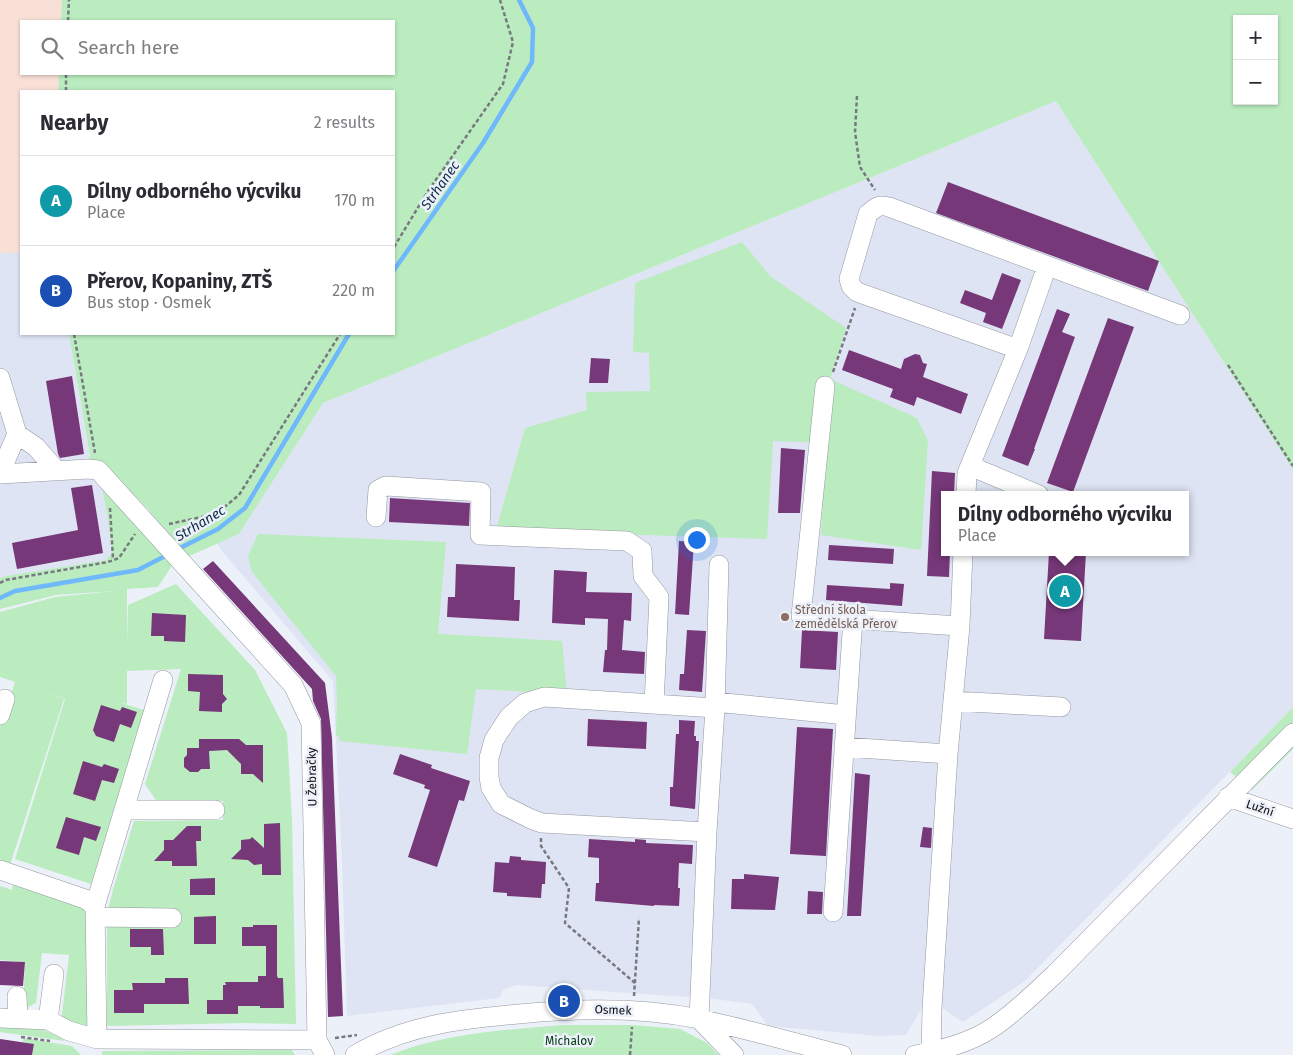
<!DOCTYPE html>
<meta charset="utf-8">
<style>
body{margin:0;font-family:"Fira Sans",sans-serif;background:#f7f7f7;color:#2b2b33}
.controls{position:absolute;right:15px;top:15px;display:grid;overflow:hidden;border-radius:0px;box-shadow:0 1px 4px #0004}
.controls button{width:45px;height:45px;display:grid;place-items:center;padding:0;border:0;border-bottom:1px solid #e1e1e2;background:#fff;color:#2b2b33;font:25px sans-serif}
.you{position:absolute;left:696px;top:539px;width:18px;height:18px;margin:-12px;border:4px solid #fff;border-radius:50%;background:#1a73e8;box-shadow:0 0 0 8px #1a73e833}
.badge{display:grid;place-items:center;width:32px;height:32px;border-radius:50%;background:#7e8733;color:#fff;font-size:16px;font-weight:700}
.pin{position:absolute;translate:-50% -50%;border:2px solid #fff;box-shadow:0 1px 5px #0006}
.popup{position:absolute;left:941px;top:491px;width:248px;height:65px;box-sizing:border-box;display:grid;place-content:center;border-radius:0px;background:#fff;filter:drop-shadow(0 1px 4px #0005);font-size:16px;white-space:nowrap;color:#7c7c81}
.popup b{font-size:19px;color:#2b2b33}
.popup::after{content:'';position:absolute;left:50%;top:100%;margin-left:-10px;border:10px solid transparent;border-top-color:#fff}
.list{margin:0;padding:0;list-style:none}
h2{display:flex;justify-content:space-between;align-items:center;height:65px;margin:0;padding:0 20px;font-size:21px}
h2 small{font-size:16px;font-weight:400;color:#7c7c81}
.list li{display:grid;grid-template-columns:32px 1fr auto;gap:15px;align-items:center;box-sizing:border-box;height:90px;padding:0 20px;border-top:1px solid #e1e1e2}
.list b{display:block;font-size:19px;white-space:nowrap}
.list p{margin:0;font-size:16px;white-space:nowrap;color:#7c7c81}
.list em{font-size:16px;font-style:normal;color:#7c7c81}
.icon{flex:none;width:28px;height:28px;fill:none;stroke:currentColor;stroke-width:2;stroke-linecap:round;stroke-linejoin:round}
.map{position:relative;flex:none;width:1293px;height:1055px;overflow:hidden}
.search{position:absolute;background:#fff;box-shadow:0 1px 4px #0004;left:20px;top:20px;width:375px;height:55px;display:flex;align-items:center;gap:12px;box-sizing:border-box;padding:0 18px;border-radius:0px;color:#7c7c81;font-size:19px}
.panel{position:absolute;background:#fff;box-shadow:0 1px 4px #0004;left:20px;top:90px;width:375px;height:245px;border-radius:0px}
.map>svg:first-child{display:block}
.built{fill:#dee4f3;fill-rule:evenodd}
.industrial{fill:#f9e0d7}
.green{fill:#baecbf;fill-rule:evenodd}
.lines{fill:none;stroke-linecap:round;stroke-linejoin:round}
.stream{stroke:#6fb8fc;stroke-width:4.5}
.building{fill:#763878}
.minor-casing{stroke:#9497a0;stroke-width:20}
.path{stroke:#77797f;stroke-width:2.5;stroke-dasharray:4 2.5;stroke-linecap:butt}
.minor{stroke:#fff;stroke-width:19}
.education-dot{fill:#8d6e63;stroke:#ecf0f9;stroke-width:2}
.labels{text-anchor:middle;stroke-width:5;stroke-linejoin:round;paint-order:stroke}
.education-label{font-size:12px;fill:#785e54;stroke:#ecf0f9;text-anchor:start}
.street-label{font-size:12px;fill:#0d0e11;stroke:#ecf0f9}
.park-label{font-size:12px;fill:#003a0f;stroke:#ecf0f9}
.water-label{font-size:14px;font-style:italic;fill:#0f2d48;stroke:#ecf0f9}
</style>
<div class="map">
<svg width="1293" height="1055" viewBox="0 0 1293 1055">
<rect width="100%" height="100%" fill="#ecf0f9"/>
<path class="built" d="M1056,101l237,369v237l-268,274 -62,41 -20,-13 -21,-1 -16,27 -27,1 -111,-10 -16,-22 -38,-5 -198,-14 -13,5 -4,8 -152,18 -5,-154 -9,-181 -112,-131 -4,-7 22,-9 84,-131zM945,495h240v57h-240z
M0,253h21v81h48l21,124 11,25 6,31 5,39 -6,7 -100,16 -6,2z"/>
<path class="industrial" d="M0,0h62l-1,21h-40v53h38l-1,17h-37v162h-21z"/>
<path class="green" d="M62,0h1231v470l-237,-369 -733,302 -84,131 -52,23 -39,-48 -41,-41 -20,-8 3,-4 -21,-122h325v-243h-336l1,-17h335v-53h-333zM1237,19h37v82h-37z
M742,242l29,35 75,51 -16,51 87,39 11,23 -7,109 -100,-15 5,-92 -53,-2 -6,98 -271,-9 29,-102 62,-18 -1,-18 64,-1 -1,-38 -16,-1 2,-69z
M101,483l72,81 -15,23 -31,2v58l1,-42 48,-21 79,86 32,63 5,86 4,205 -51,-1 -138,3v-113l7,-27 20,-65 89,-1v-19l-66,1 -12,-18 36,-115 -54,2v33l-9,-2 26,8 -53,174 -76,-25 50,-160 -39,-13 38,13 -55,169 -9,-3v-138l15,-45 -15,-5v-65l55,-15 59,-6 -58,4 -56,14v-31l6,-2 100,-16 6,-7 -5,-39z
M258,534l188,8 -8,92 124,7 5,53 -91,-5 -9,65 -128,-13v-5h-3l1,-35 -1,-25 -84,-104 -4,-16z
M1293,707v42l-41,41 -22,-18z
M14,880l68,25 4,7 5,117 -30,-6 8,-68 -27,-2 -6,50 -8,4h-5l2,-45 -25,-2v-74l12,4z
M0,1025c23,2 46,1 65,16l-65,-9z
M562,1025h70l48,4 27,14 12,12h-329c54,-22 115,-25 172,-30z
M23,1038l49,8 9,9h-49l2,-11 -11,-2z
M292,1050l3,5h-193v-4z"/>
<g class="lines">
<path class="stream" d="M394,270l89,-127 49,-81 1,-34 -14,-28
M176,550l42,-21 27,-21 104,-174
M0,598l15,-7 123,-21 29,-15"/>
</g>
<path class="building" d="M948,182l211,79 -11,30 -212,-78z
M1002,273l19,7 -19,49 -19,-7 3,-9 -26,-10 5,-13 27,10z
M1057,309l13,5 -8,18 13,5 -41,112h1l-7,17 -26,-10z
M1108,318l26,9 -61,165 -26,-9z
M849,350l52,19 3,-10 11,-5 5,1 3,8 4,1 -4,13 45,17 -7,20 -44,-17 -3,9 -24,-9 3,-8 -51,-19z
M591,358l19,1 -2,24h-19z
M72,376l12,78 -24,4 -2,-4 -12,-73z
M781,448l24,2 -5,63h-22z
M932,471l23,2 -1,22h-9v57h5l-1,25 -22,-1z
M92,485l11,68 -86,16 -5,-26 66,-13 -7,-42z
M390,498l80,5 -1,23 -80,-4z
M679,541l15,1 -5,73 -14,-1z
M829,545l65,4 -1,15 -65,-4z
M1049,552h37l-5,89 -37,-2z
M213,561l112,122 7,55 11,278 -15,1 -7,-298 -8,-18 -1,-12 -109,-120z
M456,564l59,3 -1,33h6l-1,21 -72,-4 1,-20h7z
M554,570l33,2 -1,20 46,1 -1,28 -7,-1 -2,30 23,2 -1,22 -41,-2 2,-22h2l1,-31 -23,-1v7l-33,-2z
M890,583l14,1 -2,22 -76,-6 1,-15 63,4z
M152,613l34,2 -1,27 -21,-1v-5h-13z
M687,630l19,1 -4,61 -23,-2 1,-16h4z
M802,630l36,2 -2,38 -36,-2z
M188,674l35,1v19l4,5 -5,5v8l-23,-1 1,-19 -12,-1z
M101,705l19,6 2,-4 15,5 -6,16 -11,-4 -6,18 -18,-6 -3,-6z
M588,719l59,3 -1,27 -59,-3z
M679,720l16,1 -1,15h2v5h3l-4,68 -25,-3v-19h3l3,-53h3z
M797,727l36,2 -7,127 -36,-2z
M199,739h40l7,6h17v38l-10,-9h-12v-10l-14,-14 -18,1 1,18h-9l-3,3h-8l-6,-5v-9l3,-3v-7h12z
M400,754l32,11 -1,3 39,13 -6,20 -5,-1 -22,67 -29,-10 22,-67 -6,-2 1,-3 -32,-11z
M83,761l19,6 2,-3 15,5 -5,14 -12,-3 -7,21 -22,-7z
M855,773l15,2 -9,141h-14z
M66,817l35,10 -5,14 -12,-4 -5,18 -23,-7z
M280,823l1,52h-19v-11l-8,1 -6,-5 -17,-1 10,-10v-9l9,-1 2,-2 12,11v-24z
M187,826h14v15h-5l1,25h-25v-5h-18l10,-11v-10h9z
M923,827l9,1 -1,20 -11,-1z
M589,839l46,3v-3l11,1v3l47,2 -1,19 -13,-1 -1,25h2l-1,18 -25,-1v1l-59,-5 1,-18h3v-25l-11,-1z
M510,856l11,1v3l25,2 -1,22h-3l-1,14 -34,-2v-3l-14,-1 2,-30 14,1z
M744,874l35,3 -4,33 -44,-1 1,-30h12z
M215,878v17h-25v-16z
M808,891l15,1 -1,22h-15z
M216,916v28h-22v-27z
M253,925h24v51l1,2h5l1,30h-24v-2h-22v8h-31v-14h16v-15h3l-1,-3h33v-6h8v-30h-24v-19h11z
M130,929h33l1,26h-13v-8h-21z
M0,961l25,1 -2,24 -23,-1z
M165,978h23l1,26h-45v9h-30v-23h19l-1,-7h33z
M0,1039l34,5 -2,11h-32z"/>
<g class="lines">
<defs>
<path id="minor" d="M1018,349l-161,-57 -6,-6 -2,-7 19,-65c8,-7 11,-10 21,-7l291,108
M0,378l17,56 19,13 21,24
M825,386l-24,230 159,10
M970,466l69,29
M0,473l17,-39
M0,474l88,-5 10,1 195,215 18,38 6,317
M966,495l1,-22 51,-124 29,-83
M376,517l2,-27 8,-4 95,6 -1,43 147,6 15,10 1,25 16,21 -5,107
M719,565l-4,143 -8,124 -8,187 35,36
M953,701l108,6
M715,702l131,13
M0,715l5,-16
M844,747l104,7
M1228,797l65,22
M126,810h89
M707,832l-165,-9 -11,-4 -30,-15 -10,-16 -2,-11v-19l5,-18 15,-23 16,-14 19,-6 171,11
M0,870l85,29 10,7 2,133
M95,906l68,-226
M833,912l20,-293
M97,917l75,1
M17,996l1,23
M0,1018l48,2 21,11 28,8 220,1 8,15
M48,1020l6,-46
M355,1055c50,-30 107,-36 164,-41 60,-6 121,-7 180,5 48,10 96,24 143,36
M915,1055c26,-5 55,-12 77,-27 23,-15 42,-35 62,-53l239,-242
M931,1055l1,-47 16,-254 12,-128 3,-74"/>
</defs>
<use href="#minor" class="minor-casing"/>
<path class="path" d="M68,21l1,-21
M66,91v-17
M857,96l-2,36 5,35 15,23
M394,247l34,-56 75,-107 10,-42 -13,-42
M74,334l21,119
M1228,365l65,101
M833,372l22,-64
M110,508l3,51
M169,524l47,-10 23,-19 101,-161
M0,583l6,-3 102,-18 11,-4 16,-24
M541,838v8l28,42 -4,35 70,60
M634,996l5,-78
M21,1037l29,4
M335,1038l22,-3
M630,1055l2,-28"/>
<use href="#minor" class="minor"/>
</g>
<circle class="education-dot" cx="785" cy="617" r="5"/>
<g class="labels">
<g class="education-label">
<text x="795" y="614">Střední škola<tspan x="795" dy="14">zemědělská Přerov</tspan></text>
</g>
<g class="street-label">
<text transform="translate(312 777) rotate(-91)" y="4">U Žebračky</text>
<text transform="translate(1260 808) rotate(19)" y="4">Lužní</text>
<text transform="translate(613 1010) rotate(2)" y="4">Osmek</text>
</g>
<g class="park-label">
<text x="569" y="1045">Michalov</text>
</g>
<g class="water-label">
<text transform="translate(440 185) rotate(-55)" y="5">Strhanec</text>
<text transform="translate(200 523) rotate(-31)" y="5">Strhanec</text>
</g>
</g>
</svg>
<div class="controls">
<button>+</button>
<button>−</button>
</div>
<div class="you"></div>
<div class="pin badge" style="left:1065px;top:591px;background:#0f9aa8">A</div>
<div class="popup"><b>Dílny odborného výcviku</b>Place</div>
<div class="pin badge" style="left:564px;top:1001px;background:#1a4fb4">B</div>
<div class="search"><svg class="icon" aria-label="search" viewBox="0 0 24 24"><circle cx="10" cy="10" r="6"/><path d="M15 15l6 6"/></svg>Search here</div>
<section class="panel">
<h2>Nearby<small>2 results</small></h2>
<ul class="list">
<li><span class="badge" style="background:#0f9aa8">A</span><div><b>Dílny odborného výcviku</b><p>Place</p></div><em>170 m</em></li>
<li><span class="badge" style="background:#1a4fb4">B</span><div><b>Přerov, Kopaniny, ZTŠ</b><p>Bus stop · Osmek</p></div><em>220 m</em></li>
</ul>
</section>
</div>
